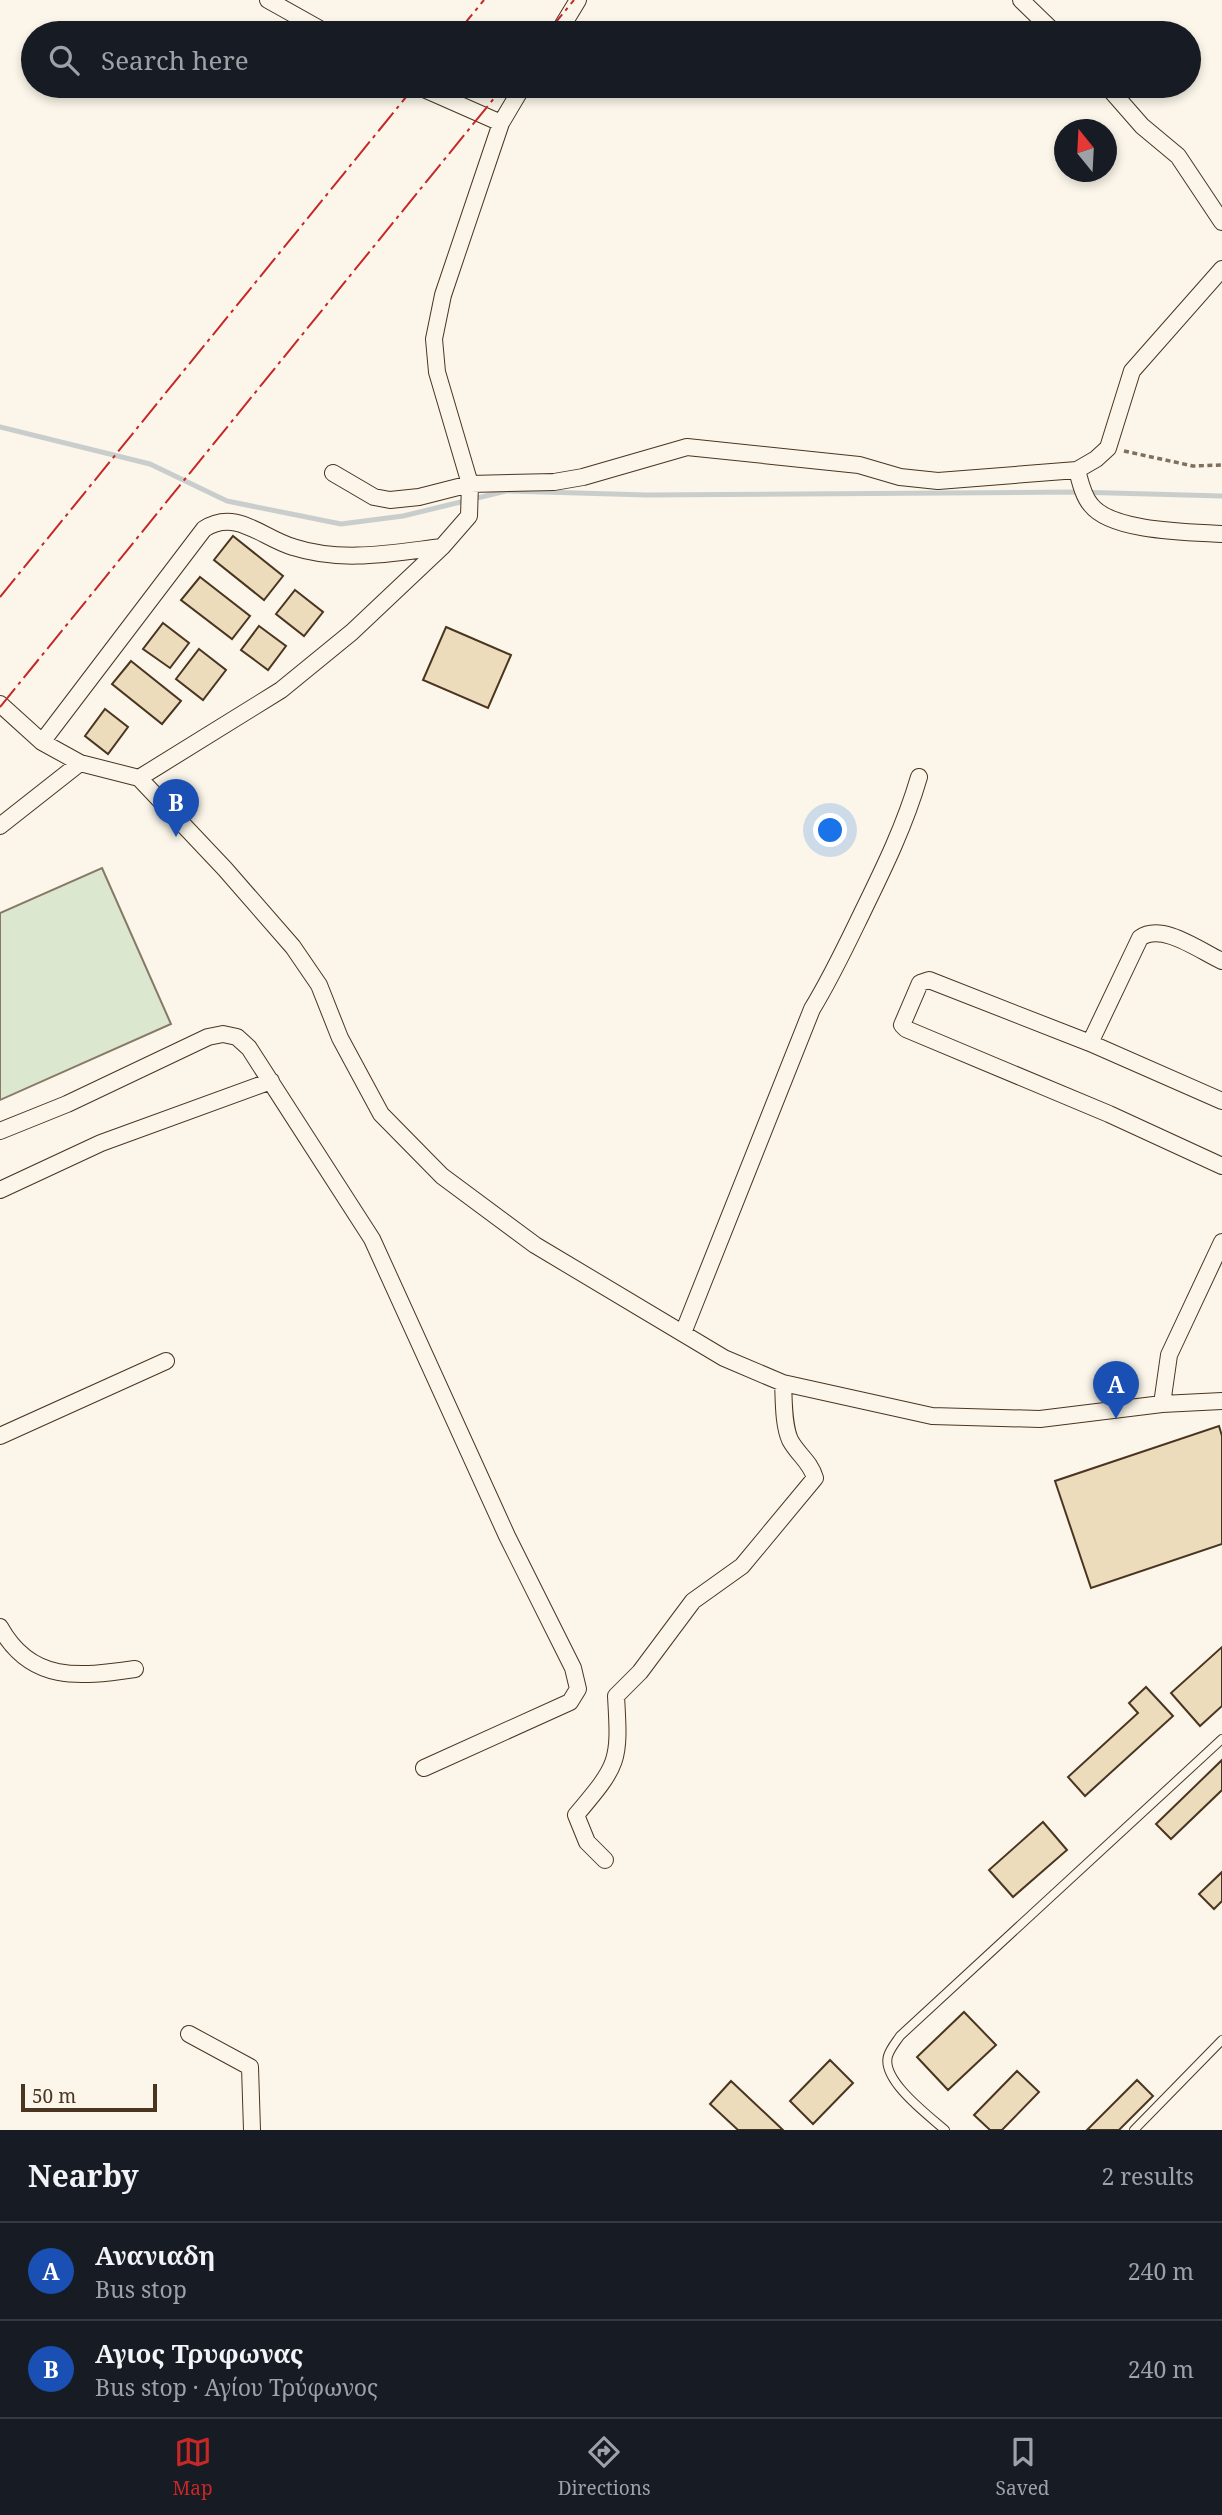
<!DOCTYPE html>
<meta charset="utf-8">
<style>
body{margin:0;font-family:"Noto Serif",serif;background:#20242c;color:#f1f3f6}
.compass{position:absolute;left:1054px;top:119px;width:63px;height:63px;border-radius:50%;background:#171b24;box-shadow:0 4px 10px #0003;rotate:342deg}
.scale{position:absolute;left:21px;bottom:18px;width:136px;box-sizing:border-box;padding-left:7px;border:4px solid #4a3520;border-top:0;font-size:19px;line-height:24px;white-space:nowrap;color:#4a3520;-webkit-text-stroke:5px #fbf6e9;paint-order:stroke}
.you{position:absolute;left:831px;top:831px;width:24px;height:24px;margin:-18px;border:5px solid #fff;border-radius:50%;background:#1a73e8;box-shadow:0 0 0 10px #1a73e833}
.badge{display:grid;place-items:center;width:46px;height:46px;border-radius:50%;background:#c62828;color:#fff;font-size:23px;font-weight:700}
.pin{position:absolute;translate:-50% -58px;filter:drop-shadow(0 2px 4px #0008)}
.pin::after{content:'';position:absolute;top:37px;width:24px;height:21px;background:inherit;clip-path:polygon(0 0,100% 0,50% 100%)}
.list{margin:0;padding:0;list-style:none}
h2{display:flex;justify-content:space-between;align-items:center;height:91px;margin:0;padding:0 28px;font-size:30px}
h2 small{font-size:23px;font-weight:400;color:#9ea1a6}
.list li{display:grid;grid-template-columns:46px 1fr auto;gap:21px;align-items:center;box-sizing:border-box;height:98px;padding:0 28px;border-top:2px solid #363941}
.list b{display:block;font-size:26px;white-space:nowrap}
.list p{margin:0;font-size:23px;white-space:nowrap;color:#9ea1a6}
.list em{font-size:23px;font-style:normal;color:#9ea1a6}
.icon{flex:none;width:38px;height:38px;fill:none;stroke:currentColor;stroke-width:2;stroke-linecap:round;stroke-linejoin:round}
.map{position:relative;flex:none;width:1222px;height:2130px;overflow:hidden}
.search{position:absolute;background:#171b24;box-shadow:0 4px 10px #0003;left:21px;right:21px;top:21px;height:77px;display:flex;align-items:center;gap:18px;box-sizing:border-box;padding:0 24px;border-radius:38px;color:#9ea1a6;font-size:26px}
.sheet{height:287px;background:#171b24}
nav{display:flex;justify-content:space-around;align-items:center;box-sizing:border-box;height:98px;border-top:2px solid #363941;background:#171b24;font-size:19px;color:#9ea1a6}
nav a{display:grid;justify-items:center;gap:4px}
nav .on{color:#c62828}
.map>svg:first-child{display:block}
.green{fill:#dce7d0;stroke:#887966;stroke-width:2}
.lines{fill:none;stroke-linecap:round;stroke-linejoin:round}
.stream{stroke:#c9cecd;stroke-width:5}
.building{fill:#ecdcbc;stroke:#4a3520;stroke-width:2}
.lane-casing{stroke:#4a3520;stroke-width:10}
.street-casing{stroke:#4a3520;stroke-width:18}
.path{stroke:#7f6f5c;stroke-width:3.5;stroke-dasharray:5 3.5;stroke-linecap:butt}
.lane{stroke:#fbf6e9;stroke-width:8}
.street{stroke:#fbf6e9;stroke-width:16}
.power{stroke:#c62828;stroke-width:2;stroke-dasharray:24 5 3.5 5;stroke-linecap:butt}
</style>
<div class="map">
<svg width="1222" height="2130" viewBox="0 0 1222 2130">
<rect width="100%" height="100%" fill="#fbf6e9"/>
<path class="green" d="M102,868l69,156 -171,76v-187z"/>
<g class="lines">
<path class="stream" d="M0,427l150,37 77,37 114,23 62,-8 103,-25 141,4 428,-3 147,4"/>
</g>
<path class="building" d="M233,536l50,40 -19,24 -50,-40z
M200,577l50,39 -18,23 -51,-39z
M295,590l28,22 -19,24 -28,-22z
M163,623l26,20 -19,25 -27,-19z
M259,626l27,20 -18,24 -27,-20z
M446,627l65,28 -23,53 -65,-28z
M199,649l27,21 -23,30 -27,-21z
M131,661l50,40 -19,23 -50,-40z
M105,709l23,18 -20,27 -23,-18z
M1219,1426l3,10v108l-131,44 -36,-107z
M1222,1647v59l-22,20 -29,-33z
M1146,1687l27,29 -88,80 -17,-19 70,-64 -9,-10z
M1222,1760v30l-51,49 -15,-15z
M1043,1822l24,28 -54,47 -24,-27z
M1222,1872v29l-8,8 -15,-15z
M964,2012l32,33 -48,45 -31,-33z
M830,2060l23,23 -40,41 -23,-23z
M1017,2071l22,21 -37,38h-12l-16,-15z
M1137,2080l16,16 -34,34h-32z
M731,2081l52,49h-45l-28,-26z"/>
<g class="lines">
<defs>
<path id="lane" d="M945,2130c-17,-15 -64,-50 -57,-74 2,-7 8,-14 12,-20l322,-297
M1134,2130l88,-90"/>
<path id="street" d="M268,0l59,33
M1021,0l34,33
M558,33l20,-33
M417,86l84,37
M1107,86l35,40 36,30 44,66
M1077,470c3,11 6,26 14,35 21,27 99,27 131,29
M333,473l41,24 16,3 29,-3 51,-13 84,-2 29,-5 104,-30 172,18 41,12 38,4 139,-11 19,-11 12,-11 24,-77 90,-102
M0,704l42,38 38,21
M42,742l162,-213c32,-21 58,9 89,18 49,16 99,6 149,0
M139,778l142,-88 71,-58 90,-85 27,-31 1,-32 -33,-112 -3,-33 9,-44 58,-172 22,-37
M0,826l80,-63 59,15 86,91 68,78 26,38 21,53 41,76 61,62 93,69 189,113 59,25 149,33 108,3 122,-15 60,-3
M1090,1043l50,-105c22,-16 60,13 82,23
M1222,1101l-132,-58 -161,-63 -9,3 -18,42 4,4 203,85 113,52
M0,1131l67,-27 141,-67 15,-3 14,3 12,11 123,191 135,297 66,132 5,21 -8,13 -146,66
M0,1190l101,-47 170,-62
M683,1333l129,-324c19,-31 34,-63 50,-96 22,-45 43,-88 57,-136
M1162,1404l7,-49 53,-113
M0,1436l166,-75
M0,1627c31,56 79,50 135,42
M605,1860l-18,-18 -11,-27c43,-51 44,-53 40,-119l24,-24 53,-71 49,-35 73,-88c-5,-17 -17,-23 -25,-38 -7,-16 -6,-40 -7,-57
M189,2034l61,33 2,63"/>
</defs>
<use href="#lane" class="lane-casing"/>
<use href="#street" class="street-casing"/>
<path class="path" d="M1124,451l69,15 29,-1"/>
<use href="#lane" class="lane"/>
<use href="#street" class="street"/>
<path class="power" d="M457,33l27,-33
M547,33l27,-33
M0,597l415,-511
M0,707l504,-621"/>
</g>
</svg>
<svg class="compass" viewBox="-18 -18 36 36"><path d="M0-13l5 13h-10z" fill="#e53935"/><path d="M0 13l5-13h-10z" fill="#9ea1a6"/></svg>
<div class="scale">50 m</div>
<div class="you"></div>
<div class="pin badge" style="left:1116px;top:1419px;background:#1a4fb4">A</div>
<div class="pin badge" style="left:176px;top:837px;background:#1a4fb4">B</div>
<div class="search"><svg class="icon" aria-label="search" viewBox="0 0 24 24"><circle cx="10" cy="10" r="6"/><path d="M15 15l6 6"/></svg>Search here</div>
</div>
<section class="sheet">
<h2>Nearby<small>2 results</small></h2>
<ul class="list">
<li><span class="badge" style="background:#1a4fb4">A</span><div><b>Ανανιαδη</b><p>Bus stop</p></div><em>240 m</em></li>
<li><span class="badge" style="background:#1a4fb4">B</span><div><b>Αγιος Τρυφωνας</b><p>Bus stop · Αγίου Τρύφωνος</p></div><em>240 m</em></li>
</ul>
</section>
<nav>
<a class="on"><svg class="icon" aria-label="map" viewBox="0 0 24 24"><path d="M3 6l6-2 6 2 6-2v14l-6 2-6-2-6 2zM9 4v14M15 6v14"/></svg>Map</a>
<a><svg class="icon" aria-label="directions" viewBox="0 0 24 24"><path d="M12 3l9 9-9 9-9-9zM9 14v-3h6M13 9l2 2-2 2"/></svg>Directions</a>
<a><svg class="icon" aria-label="saved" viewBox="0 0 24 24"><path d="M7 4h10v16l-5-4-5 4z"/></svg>Saved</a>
</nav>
